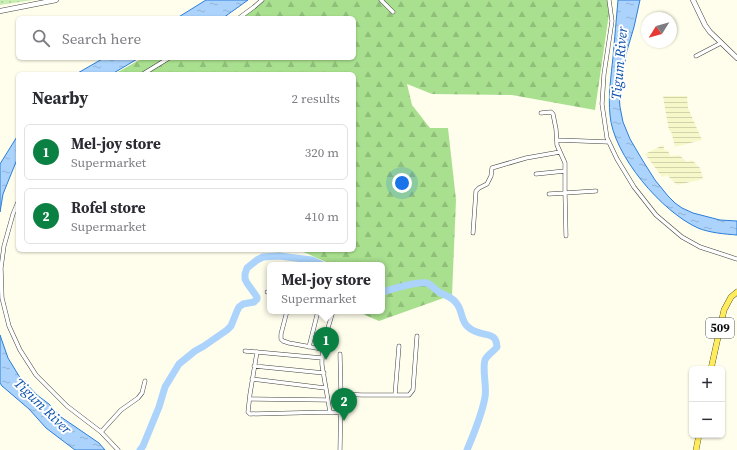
<!DOCTYPE html>
<meta charset="utf-8">
<style>
body{margin:0;font-family:"Source Serif 4",serif;background:#f2f2f3;color:#2b2b33}
.controls{position:absolute;right:12px;bottom:12px;display:grid;overflow:hidden;border-radius:6px;box-shadow:0 1px 3px #0004}
.controls button{width:36px;height:36px;display:grid;place-items:center;padding:0;border:0;border-bottom:1px solid #e1e1e2;background:#fff;color:#2b2b33;font:20px sans-serif}
.compass{position:absolute;left:641px;top:12px;width:36px;height:36px;border-radius:50%;background:#fff;box-shadow:0 1px 3px #0004;rotate:233deg}
.you{position:absolute;left:402px;top:183px;width:14px;height:14px;margin:-10px;border:3px solid #fff;border-radius:50%;background:#1a73e8;box-shadow:0 0 0 6px #1a73e833}
.badge{display:grid;place-items:center;width:26px;height:26px;border-radius:50%;background:#0b8043;color:#fff;font-size:13px;font-weight:700}
.pin{position:absolute;translate:-50% -33px;filter:drop-shadow(0 1px 2px #0008)}
.pin::after{content:'';position:absolute;top:21px;width:14px;height:12px;background:inherit;clip-path:polygon(0 0,100% 0,50% 100%)}
.popup{position:absolute;left:267px;top:262px;width:118px;height:52px;box-sizing:border-box;display:grid;place-content:center;border-radius:6px;background:#fff;filter:drop-shadow(0 1px 3px #0005);font-size:13px;white-space:nowrap;color:#7c7c81}
.popup b{font-size:15px;color:#2b2b33}
.popup::after{content:'';position:absolute;left:50%;top:100%;margin-left:-8px;border:8px solid transparent;border-top-color:#fff}
.list{margin:0;padding:0;list-style:none}
h2{display:flex;justify-content:space-between;align-items:center;height:52px;margin:0;padding:0 16px;font-size:17px}
h2 small{font-size:13px;font-weight:400;color:#7c7c81}
.list li{display:grid;grid-template-columns:26px 1fr auto;gap:12px;align-items:center;box-sizing:border-box;height:56px;margin:0 8px 8px;padding:0 8px;border:1px solid #e1e1e2;border-radius:6px}
.list b{display:block;font-size:15px;white-space:nowrap}
.list p{margin:0;font-size:13px;white-space:nowrap;color:#7c7c81}
.list em{font-size:13px;font-style:normal;color:#7c7c81}
.icon{flex:none;width:22px;height:22px;fill:none;stroke:currentColor;stroke-width:2;stroke-linecap:round;stroke-linejoin:round}
.map{position:relative;flex:none;width:737px;height:450px;overflow:hidden}
.search{position:absolute;background:#fff;box-shadow:0 1px 3px #0004;left:16px;top:16px;width:340px;height:44px;display:flex;align-items:center;gap:10px;box-sizing:border-box;padding:0 14px;border-radius:6px;color:#7c7c81;font-size:15px}
.panel{position:absolute;background:#fff;box-shadow:0 1px 3px #0004;left:16px;top:72px;width:340px;height:180px;border-radius:6px}
.map>svg:first-child{display:block}
.farmland{fill:url(#farmland-rules)}
.grass{fill:url(#grass-dots)}
.forest{fill:url(#forest-firs)}
.water{fill:url(#water-ripples);stroke:#2b7eda}
.lines{fill:none;stroke-linecap:round;stroke-linejoin:round}
.river{stroke:#abd3fc;stroke-width:7}
.minor-casing{stroke:#404040;stroke-width:4.5}
.tertiary-casing{stroke:#404040;stroke-width:5.5}
.primary-casing{stroke:#1e1e1e;stroke-width:6}
.minor{stroke:#fff;stroke-width:3.5}
.tertiary{stroke:#fff;stroke-width:4.5}
.primary{stroke:#ffec5c;stroke-width:5.5}
.labels{text-anchor:middle;stroke-width:4;stroke-linejoin:round;paint-order:stroke}
.shield{fill:#fff;stroke:#565656;stroke-width:1}
.shield-label{font-size:12px;font-weight:bold;fill:#0d0d0d}
.water-label{font-size:14px;font-style:italic;fill:#0a50aa;stroke:#fff}
</style>
<div class="map">
<svg width="737" height="450" viewBox="0 0 737 450">
<defs>
<pattern id="farmland-rules" width="6" height="5" patternUnits="userSpaceOnUse"><rect width="6" height="5" fill="#f6f8c9"/><path d="M0 2.5h6" fill="none" stroke="#d2d3ab"/></pattern>
<pattern id="grass-dots" width="8" height="8" patternUnits="userSpaceOnUse"><rect width="8" height="8" fill="#c9edb2"/><path d="M2 2h.1M6 6h.1" fill="none" stroke="#abca98" stroke-width="1.8" stroke-linecap="round"/></pattern>
<pattern id="forest-firs" width="22" height="20" patternUnits="userSpaceOnUse"><rect width="22" height="20" fill="#a9e08f"/><path d="M5 1l3.5 6h-7zM16 11l3.5 6h-7z" fill="#90bf7a"/></pattern>
<pattern id="water-ripples" width="26" height="14" patternUnits="userSpaceOnUse"><rect width="26" height="14" fill="#abd3fc"/><path d="M2 4q2-2 4 0t4 0M15 11q2-2 4 0t4 0" fill="none" stroke="#92b4d7"/></pattern>
</defs>
<rect width="100%" height="100%" fill="#fffeec"/>
<path class="farmland" d="M663,96h24l1,12 14,32 -27,7 -4,-16h-2z
M663,145l2,6 3,-1 2,6 9,-1 8,7 5,-2 8,8 3,11 -26,6 -10,-10 -5,2 -17,-23z"/>
<path class="grass" d="M0,0h33l-33,5z"/>
<path class="forest" d="M264,0h347l-16,110 -83,-15 -80,-1 -25,-10 5,21 18,23h18l8,72 -4,95 -73,26 -23,-10h26v-46h-49l-34,-15h-26h81v-176h-237l-1,-1 27,-15h211v-40h-112z"/>
<path class="water" d="M206,0h42l-25,18h-46z
M618,0h22l-6,27 -8,27 -2,18 -5,21 1,14 3,15 7,17 13,22 12,19 13,16 7,7 7,5 11,5 27,7 17,1v14c-12,-1 -27,-2 -39,-7 -36,-16 -85,-73 -88,-113 -2,-20 1,-38 3,-58 2,-19 3,-38 5,-57z
M104,58h35l-27,16h-36z
M18,135v22l-15,37 -3,18v-48z
M0,335l8,23 11,18 18,19 12,9 12,13 38,26 6,7h-30l-29,-22 -17,-19 -27,-23 -2,-3z"/>
<g class="lines">
<path class="river" d="M382,292c11,-3 35,-11 45,-9 5,2 8,7 12,9 7,4 14,5 18,12 5,6 4,16 10,22 3,3 9,6 13,7 10,3 16,1 17,14 -3,4 -10,8 -12,13 -3,9 2,26 0,37 -3,18 -11,36 -18,53
M140,450l3,-4 16,-39 6,-20 14,-23 16,-13 9,-5 23,-16 4,-4 6,-15 2,-4 4,-3 11,-2 3,-3v-2l-10,-14 -2,-4v-5l2,-6 10,-8 6,-3 16,-1 33,4 10,5"/>
<defs>
<path id="minor" d="M381,0l12,12
M609,0l3,21 -8,53 -2,30 5,34 10,21 17,28 22,28 26,22 18,10 37,12
M239,18l15,-11 8,-7
M696,56l25,-13
M143,74l26,-16
M541,113l10,-1 2,2 3,15 1,16 8,18v30l31,-2
M557,140l52,2
M536,174l29,-3
M549,194l16,-1 1,43
M18,202l-5,12 -9,32 -3,22 1,30 7,28 11,24 16,25 31,31 34,26 17,18
M473,233l3,-42 3,-3 8,-4 4,-8 1,-8 34,-10 34,-6
M267,292h3
M287,311l-6,23v5l2,2 6,2 33,6
M309,347l9,-36
M245,351l77,7
M257,352l-7,42 -2,18 2,2 80,-2 11,1
M340,354l1,40
M254,366l70,7
M252,379l73,9
M395,395l4,-49
M250,399l78,1
M330,412l-8,-47c-1,-19 6,-36 11,-54
M101,432l20,-22 17,-12 4,-5 3,-12
M340,450l1,-56 21,1h47l4,-5 4,-54"/>
<path id="tertiary" d="M693,0l12,25 5,7 27,26
M0,11l56,-11"/>
<path id="primary" d="M711,369l13,-59 7,-13 6,-5
M696,450l3,-15"/>
</defs>
<use href="#minor" class="minor-casing"/>
<use href="#tertiary" class="tertiary-casing"/>
<use href="#primary" class="primary-casing"/>
<use href="#minor" class="minor"/>
<use href="#tertiary" class="tertiary"/>
<use href="#primary" class="primary"/>
</g>
<g class="labels">
<rect class="shield" x="706" y="318" width="28" height="20" rx="3"/>
<g class="shield-label">
<text x="720" y="332">509</text>
</g>
<g class="water-label">
<text transform="translate(619 63) rotate(-85)" y="5">Tigum River</text>
<text transform="translate(43 406) rotate(44)" y="5">Tigum River</text>
</g>
</g>
</svg>
<div class="controls">
<button>+</button>
<button>−</button>
</div>
<svg class="compass" viewBox="-18 -18 36 36"><path d="M0-13l5 13h-10z" fill="#e53935"/><path d="M0 13l5-13h-10z" fill="#7c7c81"/></svg>
<div class="you"></div>
<div class="pin badge" style="left:326px;top:360px">1</div>
<div class="popup"><b>Mel-joy store</b>Supermarket</div>
<div class="pin badge" style="left:344px;top:421px">2</div>
<div class="search"><svg class="icon" aria-label="search" viewBox="0 0 24 24"><circle cx="10" cy="10" r="6"/><path d="M15 15l6 6"/></svg>Search here</div>
<section class="panel">
<h2>Nearby<small>2 results</small></h2>
<ul class="list">
<li><span class="badge">1</span><div><b>Mel-joy store</b><p>Supermarket</p></div><em>320 m</em></li>
<li><span class="badge">2</span><div><b>Rofel store</b><p>Supermarket</p></div><em>410 m</em></li>
</ul>
</section>
</div>
